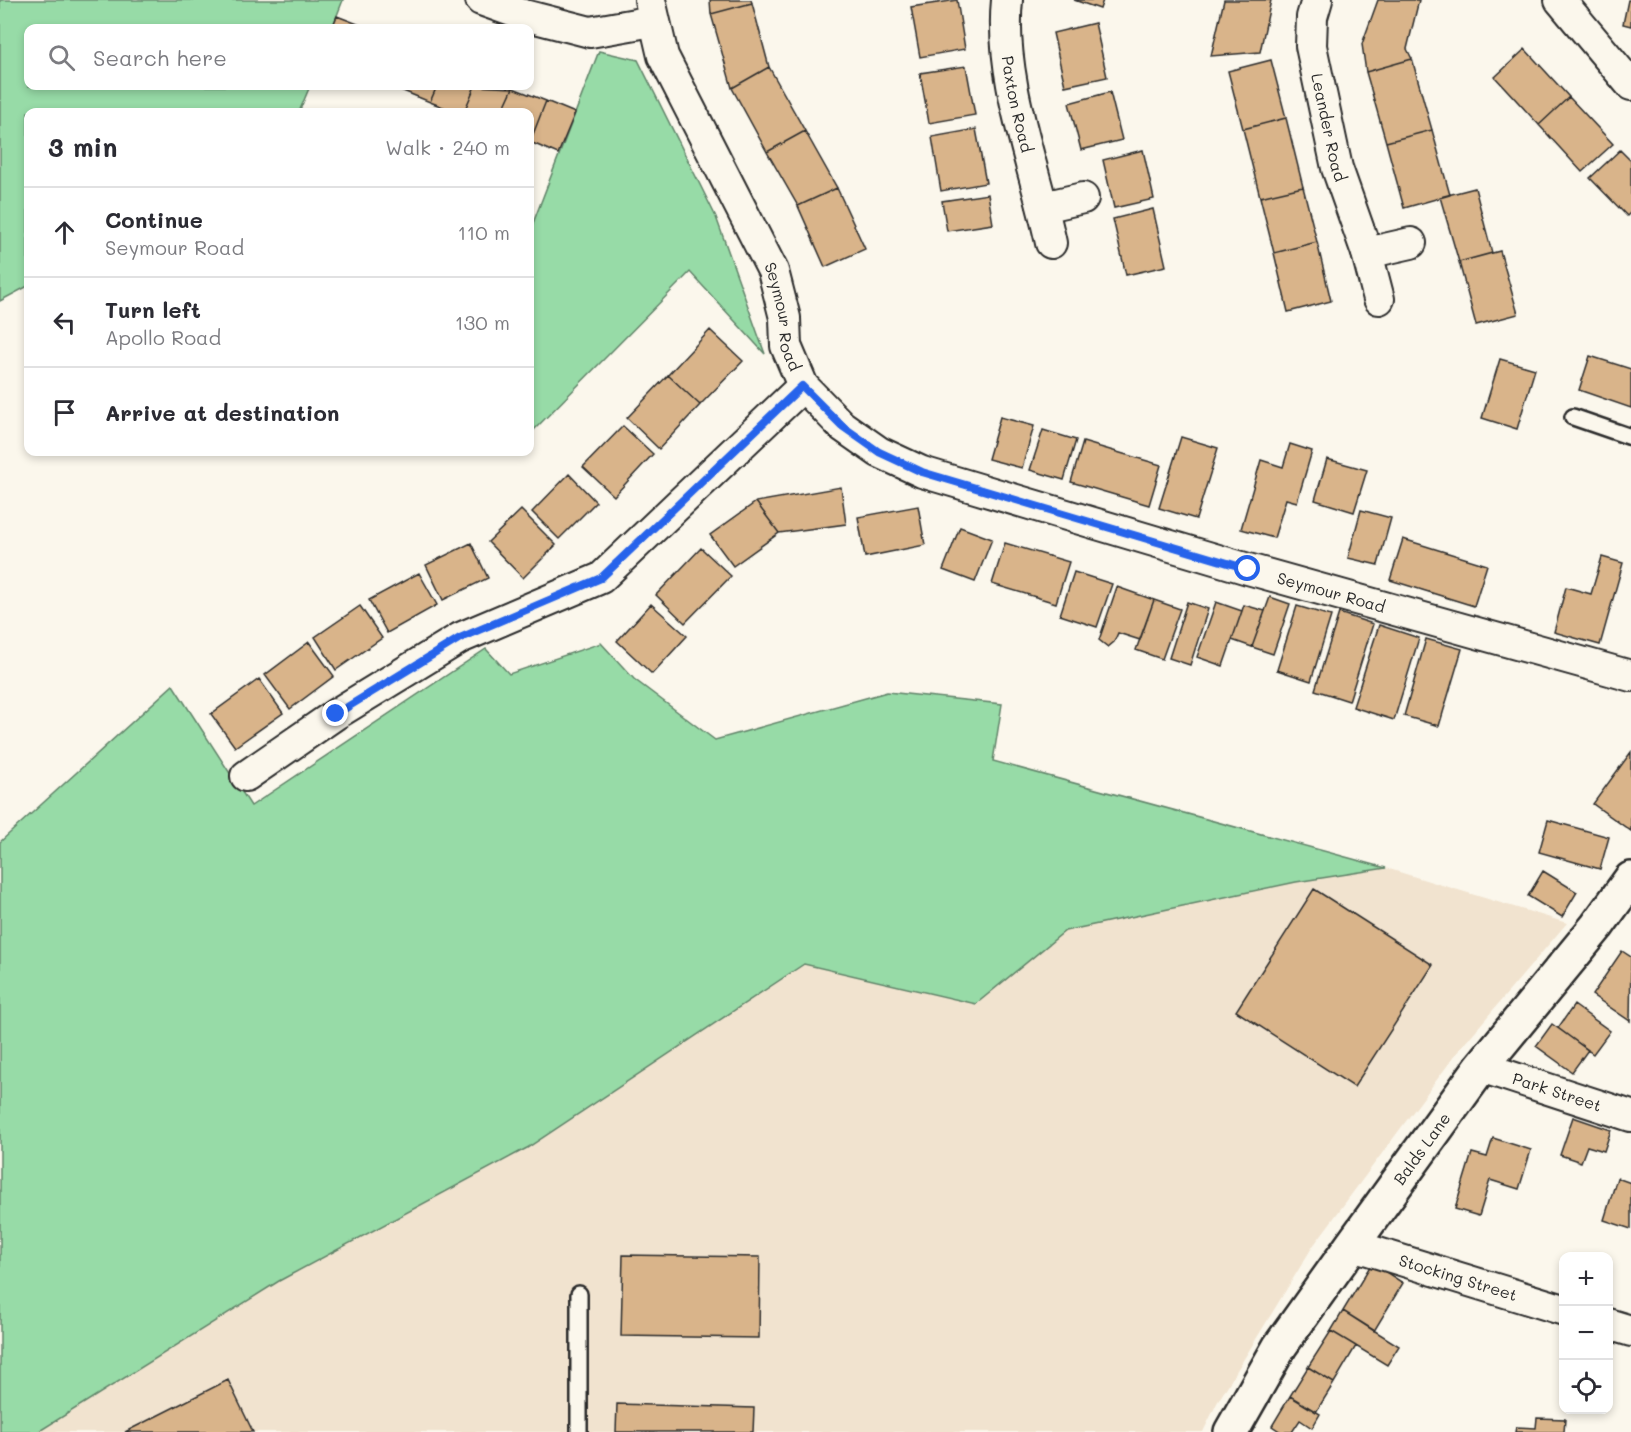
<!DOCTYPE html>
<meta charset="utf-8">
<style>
body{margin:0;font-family:Mali,sans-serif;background:#f7f7f7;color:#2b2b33}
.controls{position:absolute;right:18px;bottom:18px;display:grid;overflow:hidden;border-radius:12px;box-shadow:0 3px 9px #0003}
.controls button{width:54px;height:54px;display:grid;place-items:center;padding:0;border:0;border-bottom:2px solid #e1e1e2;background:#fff;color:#2b2b33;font:30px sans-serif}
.stop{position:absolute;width:18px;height:18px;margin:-14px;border:4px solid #2563eb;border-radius:50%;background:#fff}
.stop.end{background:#2563eb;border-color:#fff;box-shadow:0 2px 6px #0008}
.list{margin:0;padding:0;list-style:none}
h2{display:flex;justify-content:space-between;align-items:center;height:78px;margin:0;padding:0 24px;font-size:26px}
h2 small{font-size:20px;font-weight:400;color:#7c7c81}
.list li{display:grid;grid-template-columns:39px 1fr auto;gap:18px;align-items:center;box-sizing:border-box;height:90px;padding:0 24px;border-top:2px solid #e1e1e2}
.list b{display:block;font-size:22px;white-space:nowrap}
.list p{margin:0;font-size:20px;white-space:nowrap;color:#7c7c81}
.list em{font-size:20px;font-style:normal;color:#7c7c81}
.icon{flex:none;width:33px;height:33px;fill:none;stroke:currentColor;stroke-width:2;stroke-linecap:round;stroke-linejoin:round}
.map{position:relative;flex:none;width:1631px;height:1432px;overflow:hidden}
.search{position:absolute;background:#fff;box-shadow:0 3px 9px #0003;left:24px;top:24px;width:510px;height:66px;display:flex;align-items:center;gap:15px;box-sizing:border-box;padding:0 21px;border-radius:12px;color:#7c7c81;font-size:22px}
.panel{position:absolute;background:#fff;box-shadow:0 3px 9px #0003;left:24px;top:108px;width:510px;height:348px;border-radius:12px}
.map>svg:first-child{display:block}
.built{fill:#f1e3cf}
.green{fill:#97dba7;stroke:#618369;stroke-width:1.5}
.building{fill:#d9b48a;stroke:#2b2b2b;stroke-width:1.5}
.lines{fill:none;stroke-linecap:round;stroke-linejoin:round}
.service-casing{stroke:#2b2b2b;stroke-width:20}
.minor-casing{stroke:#2b2b2b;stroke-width:34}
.tertiary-casing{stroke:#2b2b2b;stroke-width:38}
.service{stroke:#fbf7ec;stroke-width:15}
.minor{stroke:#fbf7ec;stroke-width:30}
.tertiary{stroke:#fbf7ec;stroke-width:33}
.route{stroke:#2563eb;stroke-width:8}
.labels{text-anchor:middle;stroke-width:4.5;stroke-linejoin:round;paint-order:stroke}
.street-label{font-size:16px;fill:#2b2b2b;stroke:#fbf7ec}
</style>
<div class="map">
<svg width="1631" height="1432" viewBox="0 0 1631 1432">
<rect width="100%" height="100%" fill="#fbf7ec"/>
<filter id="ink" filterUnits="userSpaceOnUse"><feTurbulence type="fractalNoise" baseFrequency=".0167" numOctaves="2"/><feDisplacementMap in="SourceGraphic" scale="12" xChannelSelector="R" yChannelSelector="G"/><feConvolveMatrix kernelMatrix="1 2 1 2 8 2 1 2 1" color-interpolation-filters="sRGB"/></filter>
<g filter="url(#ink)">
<path class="built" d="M1386,868l181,55 -108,127 -146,196 -96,157 -14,29h-1165l241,-151 249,-133 276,-184 172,40 88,-73 232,-49z"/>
<path class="green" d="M0,0h343l-11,28h-304v58h282l-11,26h-271v174l-28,15z
M599,51l39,9 78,157 49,137 -75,-82 -160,162v-203z
M601,643l33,36 81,61 172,-48 115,12 -9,57 393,107 -90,14 -231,49 -89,73 -172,-40 -277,184 -248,133 -241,151h-38v-590l173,-157 78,121 235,-157 23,25z"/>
<path class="building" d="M710,0h41l1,3 -41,11z
M957,0l8,49 -45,8 -9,-50z
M1074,0h29l-3,9z
M1224,0h47l-11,52 -49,4z
M1378,0h41l-12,49 5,10 -46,13 -4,-28z
M1628,0h3v26l-8,-2z
M752,3l17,64 -37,21 -21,-74z
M337,16l31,12h-36z
M1095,23l12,54 -42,9 -12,-53z
M1525,49l44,48 -30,28 -44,-48z
M1412,59l20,71 -46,12 -20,-70z
M1271,60l15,58 -43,11 -15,-58z
M966,66l9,49 -46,8 -9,-50z
M769,67l36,64 -38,21 -35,-64z
M391,86h46l-7,16z
M437,86h38l-11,26h-8l-26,-10z
M475,86l38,2 -11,24h-38z
M513,88l33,13 -16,41v-30h-28z
M1110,92l12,48 -41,10 -12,-47z
M1569,97l44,47 -31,28 -43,-47z
M546,101l29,12 -17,41 -28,-12z
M1286,118l17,69 -43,10 -17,-68z
M976,129l10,54 -45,8 -9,-54z
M1432,130l18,65 -46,13 -18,-66z
M805,131l32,57 -39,18 -31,-54z
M1143,150l11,49 -40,9 -11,-48z
M1620,150l11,11v51l-4,4 -37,-38z
M1303,187l14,55 -43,11 -14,-56z
M837,188l28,61 -40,18 -27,-61z
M1475,188l17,65 -33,9 -19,-65z
M988,194l5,30 -46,7 -5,-30z
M1153,209l13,57 -40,9 -13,-56z
M1317,242l14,59 -43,11 -14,-59z
M1500,251l18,63 -42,11 -17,-63z
M710,330l33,31 -43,44 -32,-30z
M1590,356l41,13v39l-52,-18z
M1500,359l35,10 -18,60 -35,-11z
M668,375l32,30 -41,44 -32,-31z
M1000,417l34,9 -12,42 -34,-9z
M623,426l30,28 -39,42 -31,-29z
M1043,430l33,10 -12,40 -34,-10z
M1181,437l37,11 -22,71 -37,-11z
M1083,442l78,23 -12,40 -78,-23z
M1290,444l22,7 -15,51 -11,-3 -12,39 -33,-9 20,-69 22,7z
M1327,459l40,11 -13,42 -39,-12z
M569,474l27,28 -37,37 -27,-27z
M841,487l5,37 -67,9 -23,-31z
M756,502l23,31 -46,33 -23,-31z
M918,506l7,39 -60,12 -7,-40z
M521,510l35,35 -33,33 -35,-36z
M1361,510l30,8 -13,47 -30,-7z
M960,527l32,12 -17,43 -32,-12z
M1403,539l84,26 -13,41 -84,-26z
M471,543l17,35 -45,22 -17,-35z
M1005,543l64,19 -13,41 -64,-19z
M701,548l30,28 -46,47 -29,-28z
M1602,557l21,6 -23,82 -46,-13 12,-45 25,7z
M1074,572l38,12 -15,43 -37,-12z
M419,573l18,32 -50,28 -18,-33z
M1117,587l37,13 -14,40 -22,-7 -4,9 -6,5 -9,-7z
M1270,597l20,7 -17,50 -21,-7z
M1154,600l26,9 -18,50 -26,-9z
M1187,602l21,7 -18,56 -21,-7z
M1216,602l26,9 -19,55 -26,-9z
M651,604l36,32 -35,38 -35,-33z
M1244,605l21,6 -13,36 -20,-7z
M360,606l22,32 -46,32 -21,-33z
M1297,606l34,10 -20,65 -34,-11z
M1339,613l34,11 -24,77 -34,-11z
M1379,625l40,13 -25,82 -41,-13z
M1426,639l36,10 -23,77 -35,-10z
M309,642l25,34 -44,33 -25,-34z
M259,679l24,34 -48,34 -24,-33z
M1631,752v79l-38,-27z
M1548,820l61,17 -9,32 -61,-17z
M1543,871l34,21 -15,25 -34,-21z
M1314,889l119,76 -79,122 -118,-76z
M1622,951l9,6 -1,64 -38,-26z
M1574,1005l36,26 -17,23 -35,-26z
M1552,1024l36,26 -16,22 -36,-26z
M1573,1117l38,13 -7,21 -17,-5 -6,16 -21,-7z
M1493,1138l38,12 -12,39 -29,-9 -11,36 -24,-7 17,-56 15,4z
M1617,1178l14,5v46l-27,-9z
M623,1255l137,2 -1,81 -138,-2z
M1372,1263l31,20 -29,48 -31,-20z
M1343,1311l56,35 -12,19 -56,-34z
M1331,1331l25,15 -22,37 -26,-16z
M1308,1367l26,16 -18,29 -26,-16z
M228,1380l25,52h-128z
M1290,1396l30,18 -8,14 -12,-8 -8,12h-11l-9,-6z
M617,1404l137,4 -1,24h-137z
M1537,1418l28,1 -1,13h-49l1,-5 20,1z"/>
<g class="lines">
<defs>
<path id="service" d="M1573,417l58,20
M579,1294v138"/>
<g id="minor">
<path d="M481,0l39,14 70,18 63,-11"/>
<path id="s1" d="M650,0l13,56 110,215 12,47 1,28 17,40 39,40 37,26 43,20 326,97 383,107"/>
<path id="s2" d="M1007,0c-8,78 28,167 44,243"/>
<path id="s3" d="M1317,0l-5,17 -1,29 26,122 30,85 12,46"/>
<path d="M1560,0l71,85"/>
<path d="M1043,207l40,-9"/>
<path d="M1367,253l44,-10"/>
<path d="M246,776l90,-62 124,-76 141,-60 202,-192"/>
<path id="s4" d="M1481,1067l150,49"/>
<path id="s5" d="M1352,1245l212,65"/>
<path d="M1608,1324l23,7"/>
</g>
<g id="tertiary">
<path id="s6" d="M1231,1432l49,-86 72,-101 129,-178 116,-141 34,-47"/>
</g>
</defs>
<use href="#service" class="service-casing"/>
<use href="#minor" class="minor-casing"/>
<use href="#tertiary" class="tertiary-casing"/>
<use href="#service" class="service"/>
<use href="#minor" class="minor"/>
<use href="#tertiary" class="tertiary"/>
</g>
</g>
<g class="lines" filter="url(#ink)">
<path class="route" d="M336,714l124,-76 141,-60 201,-192 40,40 37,26 43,20 326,97"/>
</g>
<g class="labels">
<g class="street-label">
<text dy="6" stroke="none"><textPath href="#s2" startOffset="105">Paxton Road</textPath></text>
<text dy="6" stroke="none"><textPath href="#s3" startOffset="130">Leander Road</textPath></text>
<text dy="6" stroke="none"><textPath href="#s1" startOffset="346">Seymour Road</textPath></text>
<text dy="6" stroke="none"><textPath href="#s1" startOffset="994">Seymour Road</textPath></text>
<text dy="6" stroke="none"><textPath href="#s4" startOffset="80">Park Street</textPath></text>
<text dy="6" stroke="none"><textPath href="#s6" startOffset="342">Balds Lane</textPath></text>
<text dy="6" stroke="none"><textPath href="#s5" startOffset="111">Stocking Street</textPath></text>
</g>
</g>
</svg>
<div class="controls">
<button>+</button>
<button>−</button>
<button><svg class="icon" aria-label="locate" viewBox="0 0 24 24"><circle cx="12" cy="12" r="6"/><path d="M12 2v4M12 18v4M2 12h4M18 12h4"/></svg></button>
</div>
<div class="stop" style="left:1248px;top:569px"></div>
<div class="stop end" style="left:336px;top:714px"></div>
<div class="search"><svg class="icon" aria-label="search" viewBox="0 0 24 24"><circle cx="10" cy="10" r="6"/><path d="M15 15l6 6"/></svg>Search here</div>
<section class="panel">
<h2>3 min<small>Walk · 240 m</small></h2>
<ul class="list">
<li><svg class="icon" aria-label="ahead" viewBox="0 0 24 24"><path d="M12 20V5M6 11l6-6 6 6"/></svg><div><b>Continue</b><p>Seymour Road</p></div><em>110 m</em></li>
<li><svg class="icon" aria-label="left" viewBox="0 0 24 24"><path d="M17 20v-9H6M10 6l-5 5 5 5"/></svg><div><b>Turn left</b><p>Apollo Road</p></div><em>130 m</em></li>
<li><svg class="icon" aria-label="arrive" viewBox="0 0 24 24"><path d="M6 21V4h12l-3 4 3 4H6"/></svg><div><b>Arrive at destination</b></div></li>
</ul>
</section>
</div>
